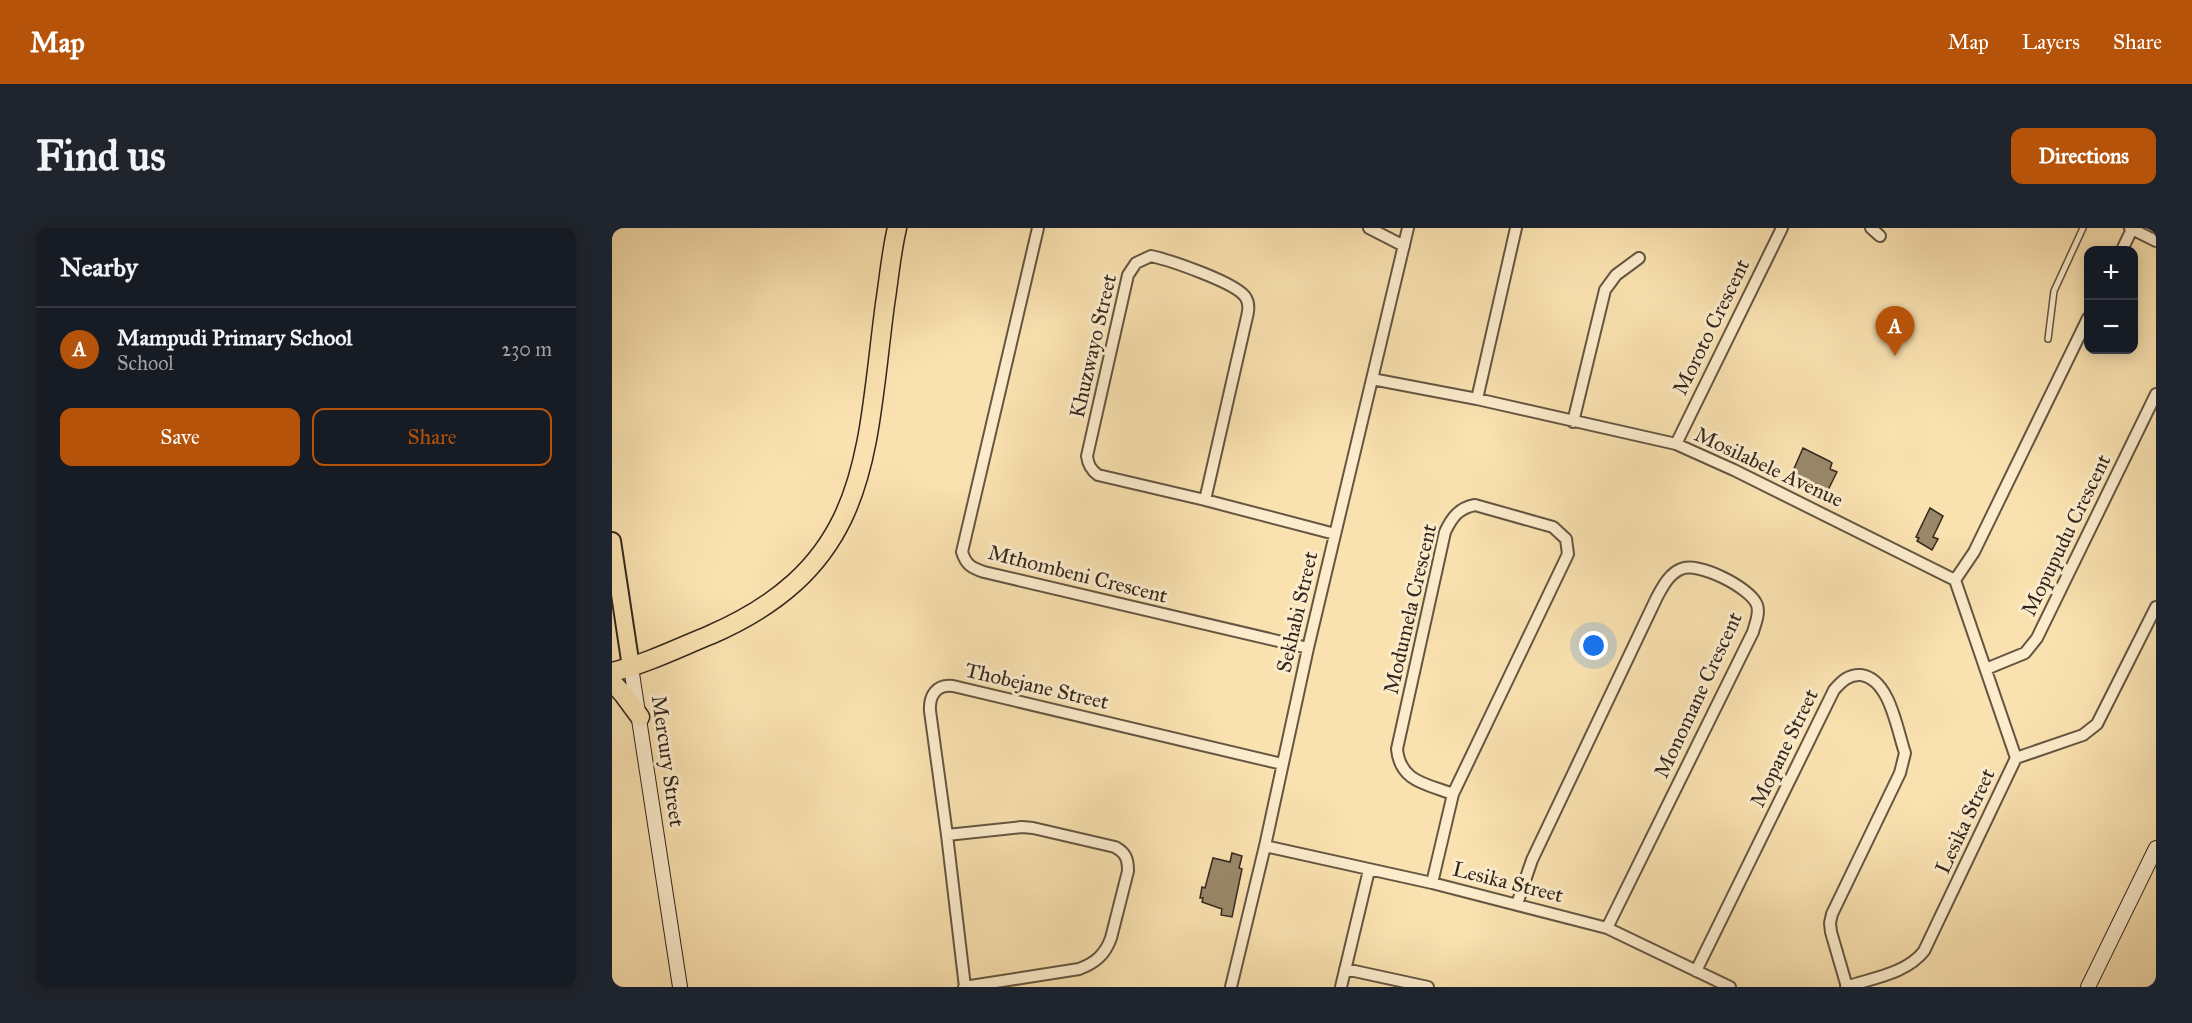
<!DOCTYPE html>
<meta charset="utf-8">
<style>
body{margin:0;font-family:"IM FELL Great Primer",serif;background:#20242c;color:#f1f3f6}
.controls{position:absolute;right:18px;top:18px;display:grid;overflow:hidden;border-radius:12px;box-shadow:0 3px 15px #0003}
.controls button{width:54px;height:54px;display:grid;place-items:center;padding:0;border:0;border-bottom:2px solid #363941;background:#171b24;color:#f1f3f6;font:30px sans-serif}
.you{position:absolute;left:982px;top:418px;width:21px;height:21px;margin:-15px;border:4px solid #fff;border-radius:50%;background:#1a73e8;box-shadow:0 0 0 9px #1a73e833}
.badge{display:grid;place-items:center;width:39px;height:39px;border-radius:50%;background:#b45309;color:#fff;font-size:20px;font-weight:700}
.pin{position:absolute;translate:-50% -50px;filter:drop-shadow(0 2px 3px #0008)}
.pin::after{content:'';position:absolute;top:32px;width:21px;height:18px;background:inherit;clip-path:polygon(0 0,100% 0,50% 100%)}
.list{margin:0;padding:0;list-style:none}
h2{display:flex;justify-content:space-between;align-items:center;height:78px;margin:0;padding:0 24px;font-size:26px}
h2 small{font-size:20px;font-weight:400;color:#9ea1a6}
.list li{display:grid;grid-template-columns:39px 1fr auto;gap:18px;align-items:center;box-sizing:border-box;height:84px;padding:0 24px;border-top:2px solid #363941}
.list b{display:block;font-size:22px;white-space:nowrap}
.list p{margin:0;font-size:20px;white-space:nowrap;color:#9ea1a6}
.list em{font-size:20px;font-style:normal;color:#9ea1a6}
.actions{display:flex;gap:12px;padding:18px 24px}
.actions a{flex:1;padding:14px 0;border:2px solid #b45309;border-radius:12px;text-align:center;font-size:21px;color:#b45309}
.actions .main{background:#b45309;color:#fff}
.map{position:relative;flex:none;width:1544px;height:759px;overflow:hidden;border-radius:12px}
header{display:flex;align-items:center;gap:36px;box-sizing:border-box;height:84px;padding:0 30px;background:#b45309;color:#fff}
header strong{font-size:28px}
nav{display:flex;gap:33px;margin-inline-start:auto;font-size:21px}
.intro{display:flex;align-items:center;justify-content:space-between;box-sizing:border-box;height:144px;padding:0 36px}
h1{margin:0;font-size:42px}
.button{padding:15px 27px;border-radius:12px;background:#b45309;color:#fff;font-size:21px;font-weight:700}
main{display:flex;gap:36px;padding:0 36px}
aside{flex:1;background:#171b24;border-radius:12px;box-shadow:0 3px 15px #0003}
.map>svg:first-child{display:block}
.building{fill:#9a886a;stroke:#32271e;stroke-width:1.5}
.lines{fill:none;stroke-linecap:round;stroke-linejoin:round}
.lane-casing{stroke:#645642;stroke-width:8}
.street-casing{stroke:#645642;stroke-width:14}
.secondary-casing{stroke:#32271e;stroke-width:16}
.primary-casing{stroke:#32271e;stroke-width:20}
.highway-casing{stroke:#32271e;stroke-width:21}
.lane{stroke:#fceccc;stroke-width:5}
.street{stroke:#fceccc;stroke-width:10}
.secondary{stroke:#fceccc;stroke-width:14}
.primary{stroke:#fae2b0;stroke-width:16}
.highway{stroke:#fae2b0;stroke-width:18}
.labels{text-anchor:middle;stroke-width:6;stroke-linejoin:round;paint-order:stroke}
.street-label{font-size:21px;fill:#32271e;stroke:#fceccc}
</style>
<header>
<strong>Map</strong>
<nav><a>Map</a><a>Layers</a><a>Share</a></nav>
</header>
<div class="intro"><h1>Find us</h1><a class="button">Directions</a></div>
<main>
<aside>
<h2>Nearby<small></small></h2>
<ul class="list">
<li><span class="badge">A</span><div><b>Mampudi Primary School</b><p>School</p></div><em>230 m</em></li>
</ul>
<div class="actions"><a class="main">Save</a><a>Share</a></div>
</aside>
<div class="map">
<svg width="1544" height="759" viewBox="0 0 1544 759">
<rect width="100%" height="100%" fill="#fae2b0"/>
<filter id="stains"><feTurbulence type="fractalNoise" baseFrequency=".00333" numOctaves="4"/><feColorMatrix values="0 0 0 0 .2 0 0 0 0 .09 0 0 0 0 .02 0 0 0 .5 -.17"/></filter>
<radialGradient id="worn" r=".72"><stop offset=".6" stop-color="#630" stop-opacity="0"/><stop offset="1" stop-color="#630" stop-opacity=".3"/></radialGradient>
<path class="building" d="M1191,220l26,13 3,2 -2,6 7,3 -12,24 -9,-4 1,-4 -2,-2 -20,-10 1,-3 -3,-2z
M1318,280l13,8 -10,21 5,2 -6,11 -15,-9 2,-3 -3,-1z
M620,625l10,3 -3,12 3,1 -10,48 -11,-2 1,-6 -20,-7 1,-4h-3l2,-11 3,1 8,-30 17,4z"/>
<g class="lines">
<defs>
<path id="lane" d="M1436,111l6,-48 29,-63"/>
<path id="street" d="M426,0l-76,324c4,13 10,16 22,20l324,76
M757,0l35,18
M1259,0l9,8
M1518,0l26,13
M1510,22l10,-21
M760,151l105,20 199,45 58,26 221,110 61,178
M865,171l39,-171
M961,194l32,-132 11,-15 23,-17
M1064,216l106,-216
M593,272l41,-179c2,-8 4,-16 0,-23 -8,-15 -77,-38 -95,-42l-15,7 -8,12 -41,181c1,9 4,14 11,19l107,25 130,34
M1343,352l19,-28 114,-234
M1374,441l39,-16 12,-15 119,-244
M1404,530l67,-23 14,-11 59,-117
M335,607l75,-8 11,1 82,19c11,6 13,12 13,24l-17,67c-6,17 -16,25 -32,31l-115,18
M653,618l167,37 175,45 123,59
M820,655l21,-89 115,-240 -2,-15 -13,-12 -78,-22c-16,3 -23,12 -30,27l-48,217c3,33 30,35 56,45
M905,676l15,-44 125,-263c6,-11 12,-23 24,-28 17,-8 70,19 76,36 3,9 -2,19 -4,27l-146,296
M733,741l83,18
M1084,743l138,-281c8,-9 15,-16 27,-15 29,4 36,55 44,78l-5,20 -68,141 -2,9 1,9 16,55
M353,759l-18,-152 -17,-124c-1,-15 6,-27 23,-25l329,78
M619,759l34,-141 43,-198 100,-420
M729,759l28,-117
M1234,759c26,-9 60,-13 78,-36l92,-193"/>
<path id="secondary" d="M19,439l49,320
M1476,759l68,-139"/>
<path id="primary" d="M0,313l19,126"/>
<path id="highway" d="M0,444c34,-8 66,-24 98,-37 161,-70 155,-179 175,-331 4,-25 6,-51 12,-76
M0,454l11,12 17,23"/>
</defs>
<use href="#lane" class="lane-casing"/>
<use href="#street" class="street-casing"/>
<use href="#secondary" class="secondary-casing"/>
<use href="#primary" class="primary-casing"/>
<use href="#highway" class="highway-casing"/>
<use href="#lane" class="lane"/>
<use href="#street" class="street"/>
<use href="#secondary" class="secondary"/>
<use href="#primary" class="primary"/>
<use href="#highway" class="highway"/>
</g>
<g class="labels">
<g class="street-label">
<text transform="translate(1099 99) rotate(-64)" y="7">Moroto Crescent</text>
<text transform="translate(481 118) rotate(-77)" y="7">Khuzwayo Street</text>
<text transform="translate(1157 239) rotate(25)" y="7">Mosilabele Avenue</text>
<text transform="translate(1454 307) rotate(-64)" y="7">Mopupudu Crescent</text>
<text transform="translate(466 346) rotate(14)" y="7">Mthombeni Crescent</text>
<text transform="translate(798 381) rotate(-77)" y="7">Modumela Crescent</text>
<text transform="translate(685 384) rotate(-77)" y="7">Sekhabi Street</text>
<text transform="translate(425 458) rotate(13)" y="7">Thobejane Street</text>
<text transform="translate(1086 467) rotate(-65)" y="7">Monomane Crescent</text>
<text transform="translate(1172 520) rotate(-64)" y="7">Mopane Street</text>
<text transform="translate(56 533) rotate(82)" y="7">Mercury Street</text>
<text transform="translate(1353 593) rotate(-65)" y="7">Lesika Street</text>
<text transform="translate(896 654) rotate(14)" y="7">Lesika Street</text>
</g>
</g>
<rect width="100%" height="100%" filter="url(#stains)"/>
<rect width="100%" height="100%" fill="url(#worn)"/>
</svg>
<div class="controls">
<button>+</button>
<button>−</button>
</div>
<div class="you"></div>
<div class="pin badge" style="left:1283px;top:128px">A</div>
</div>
</main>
